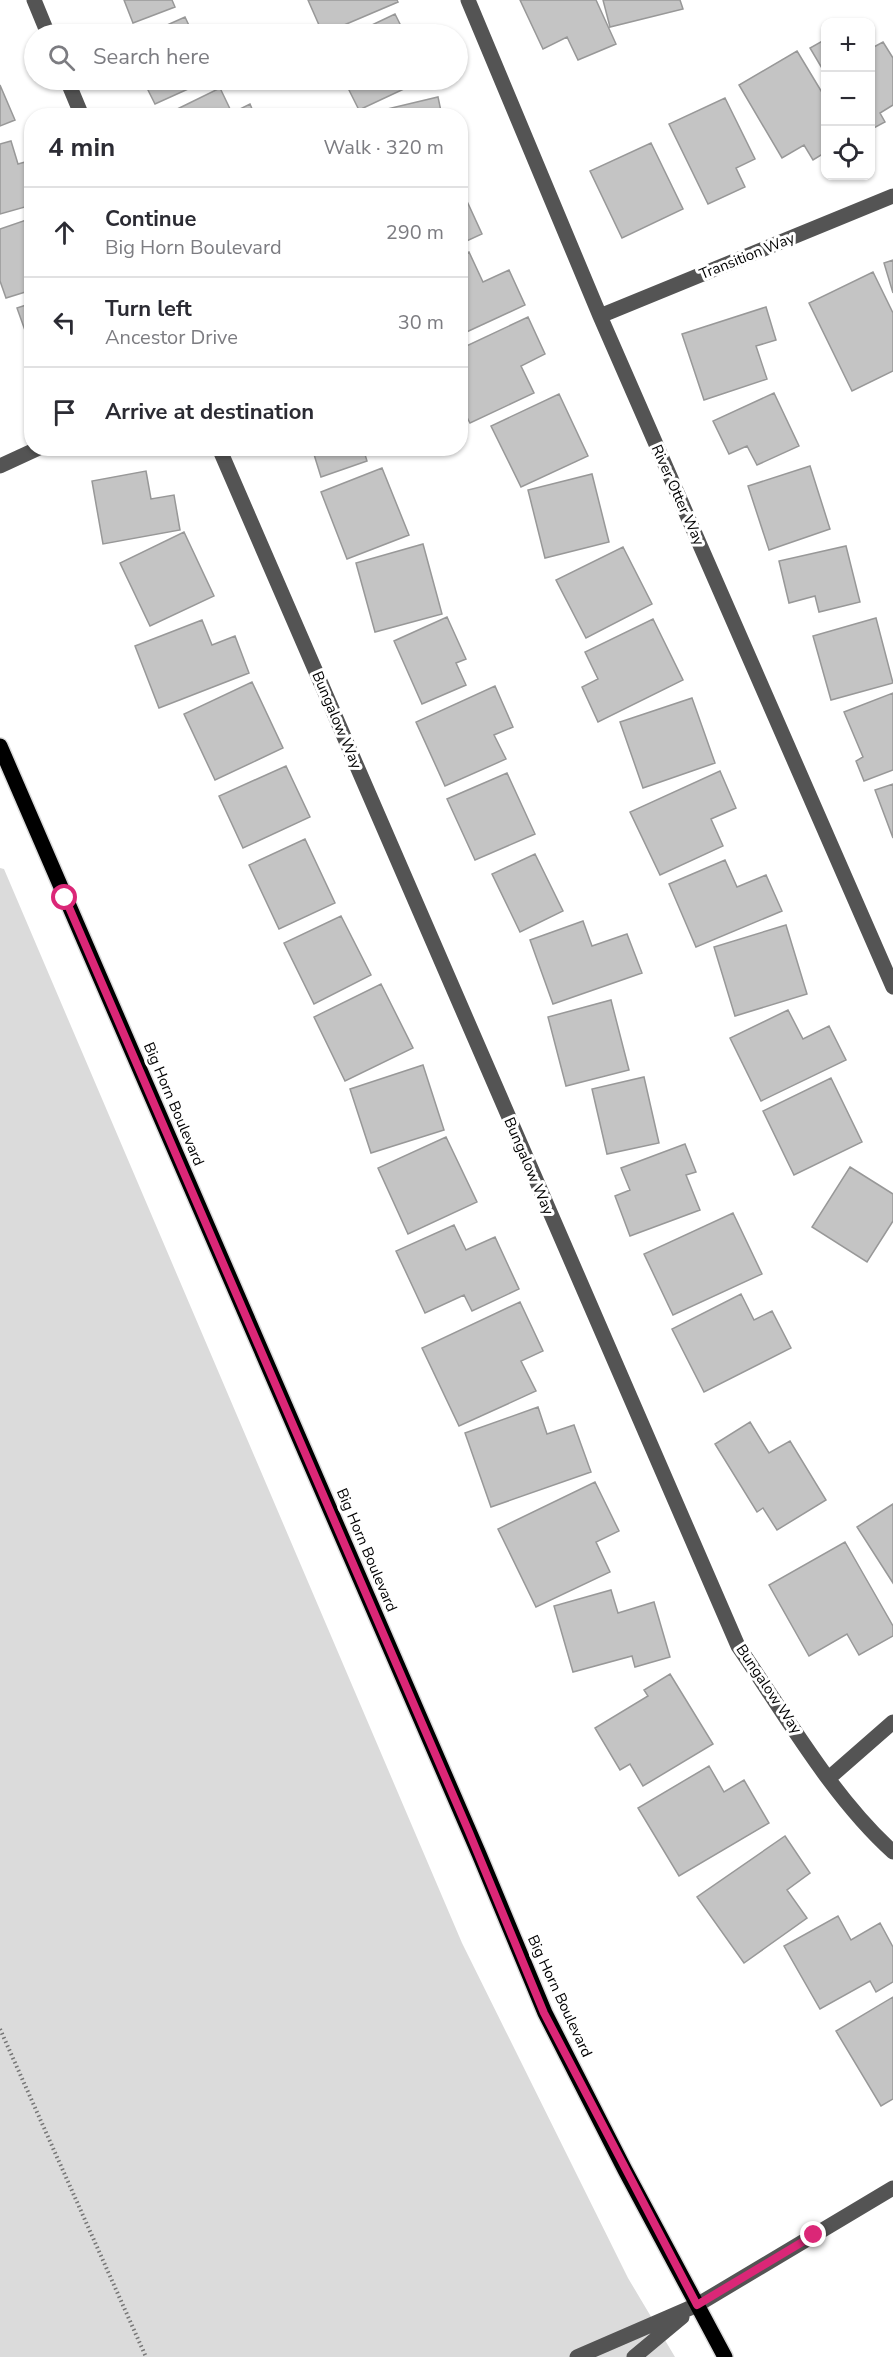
<!DOCTYPE html>
<meta charset="utf-8">
<style>
body{margin:0;font-family:"Nunito Sans",sans-serif;background:#f2f2f3;color:#2b2b33}
.controls{position:absolute;right:18px;top:18px;display:grid;overflow:hidden;border-radius:12px;box-shadow:0 2px 4px #0004}
.controls button{width:54px;height:54px;display:grid;place-items:center;padding:0;border:0;border-bottom:2px solid #e1e1e2;background:#fff;color:#2b2b33;font:30px sans-serif}
.stop{position:absolute;width:18px;height:18px;margin:-14px;border:4px solid #db2777;border-radius:50%;background:#fff}
.stop.end{background:#db2777;border-color:#fff;box-shadow:0 2px 6px #0008}
.list{margin:0;padding:0;list-style:none}
h2{display:flex;justify-content:space-between;align-items:center;height:78px;margin:0;padding:0 24px;font-size:26px}
h2 small{font-size:20px;font-weight:400;color:#7c7c81}
.list li{display:grid;grid-template-columns:39px 1fr auto;gap:18px;align-items:center;box-sizing:border-box;height:90px;padding:0 24px;border-top:2px solid #e1e1e2}
.list b{display:block;font-size:22px;white-space:nowrap}
.list p{margin:0;font-size:20px;white-space:nowrap;color:#7c7c81}
.list em{font-size:20px;font-style:normal;color:#7c7c81}
.icon{flex:none;width:33px;height:33px;fill:none;stroke:currentColor;stroke-width:2;stroke-linecap:round;stroke-linejoin:round}
.map{position:relative;flex:none;width:893px;height:2357px;overflow:hidden}
.search{position:absolute;background:#fff;box-shadow:0 2px 4px #0004;left:24px;top:24px;width:444px;height:66px;display:flex;align-items:center;gap:15px;box-sizing:border-box;padding:0 21px;border-radius:33px;color:#7c7c81;font-size:22px}
.panel{position:absolute;background:#fff;box-shadow:0 2px 4px #0004;left:24px;top:108px;width:444px;height:348px;border-radius:24px}
.map>svg:first-child{display:block}
.green{fill:#dbdbdb}
.building{fill:#c4c4c4;stroke:#989898;stroke-width:1.5}
.lines{fill:none;stroke-linecap:round;stroke-linejoin:round}
.major-casing{stroke:#dbdbdb;stroke-width:18}
.path{stroke:#767676;stroke-width:4;stroke-dasharray:1.5 3;stroke-linecap:butt}
.minor{stroke:#545454;stroke-width:15}
.major{stroke:#000;stroke-width:15}
.route{stroke:#db2777;stroke-width:8}
.labels{text-anchor:middle;stroke-width:6;stroke-linejoin:round;paint-order:stroke}
.street-label{font-size:15px;fill:#000;stroke:#fff}
</style>
<div class="map">
<svg width="893" height="2357" viewBox="0 0 893 2357">
<rect width="100%" height="100%" fill="#fff"/>
<path class="green" d="M0,868l4,1 458,1074 166,335 47,79h-675z"/>
<path class="building" d="M124,0h48l3,7 -42,16z
M308,0h89l1,2 -75,32z
M520,0h76l20,44 -38,16 -11,-23 -24,12z
M603,0h77l3,9 -73,18z
M395,14l10,20h-52z
M185,17l8,17h-46z
M826,39v36l-16,-27z
M883,42l10,16v47l-13,8 5,9 -15,8v-81z
M797,51l29,48v53l-13,8 -9,-15 -22,13 -43,-73z
M143,80h65l-53,24z
M344,80h79l-64,30z
M0,85l15,35 -15,6z
M220,88l12,25 18,-9 5,12h-92z
M438,97l4,19h-76v-2z
M725,98l30,61 -19,9 9,19 -37,17 -39,-80z
M11,141l7,23 14,-4v45l-32,9v-70z
M651,143l32,66 -61,29 -32,-67z
M460,186l22,48 -22,10z
M32,218v72l-26,8 -6,-17v-52z
M469,252l14,30 26,-12 16,35 -65,30v-79z
M893,260v33l-9,-30z
M873,272l20,41v58l-41,20 -43,-88z
M32,303v47l-15,-42z
M766,307l10,33 -20,6 11,33 -63,21 -22,-66z
M528,317l17,37 -24,12 13,27 -64,30 -10,-19v-55z
M774,393l25,53 -42,19 -10,-19 -18,8 -16,-33z
M559,394l29,62 -67,31 -30,-61z
M312,448h51l4,13 -46,16z
M810,466l20,63 -61,21 -21,-64z
M382,468l27,67 -62,24 -26,-67z
M146,471l5,28 23,-4 6,35 -77,14 -11,-63z
M592,474l17,68 -64,16 -17,-68z
M184,532l30,64 -64,30 -30,-63z
M423,544l19,70 -67,18 -19,-69z
M846,546l14,56 -41,10 -4,-16 -26,7 -10,-42z
M623,547l29,57 -66,34 -30,-58z
M447,617l19,42 -10,4 10,22 -44,19 -28,-63z
M876,618l17,65 -62,17 -18,-64z
M653,619l30,61 -85,42 -16,-35 16,-8 -13,-27z
M202,620l10,25 23,-9 14,37 -90,35 -24,-62z
M252,682l31,66 -68,32 -31,-66z
M495,686l18,41 -19,8 12,24 -61,27 -29,-64z
M893,693v77l-29,11 -8,-20 7,-4 -19,-45z
M692,698l23,65 -72,25 -23,-66z
M286,766l24,51 -67,31 -24,-52z
M720,771l16,37 -25,11 12,27 -63,29 -30,-63z
M507,773l28,61 -60,26 -28,-61z
M893,784v54l-18,-48z
M305,839l30,64 -56,26 -30,-64z
M535,854l28,57 -43,21 -28,-58z
M725,860l12,27 29,-12 16,36 -86,36 -27,-63z
M341,916l30,59 -57,29 -30,-61z
M583,921l9,25 35,-12 15,39 -89,31 -23,-64z
M786,925l21,69 -72,22 -21,-69z
M381,984l32,64 -68,33 -31,-64z
M611,1000l18,70 -63,16 -18,-69z
M788,1010l15,29 26,-13 17,34 -85,41 -31,-63z
M423,1065l21,65 -73,23 -21,-64z
M644,1077l15,66 -52,11 -15,-65z
M831,1078l31,64 -68,33 -31,-64z
M446,1137l31,65 -69,32 -30,-66z
M685,1144l11,28 -10,3 14,35 -70,26 -15,-40 15,-6 -9,-22z
M850,1167l43,27v27l-26,41 -55,-35z
M733,1213l29,61 -89,41 -29,-61z
M454,1225l12,25 29,-13 24,52 -47,22 -8,-16 -39,18 -29,-62z
M741,1294l13,26 18,-9 19,37 -87,44 -32,-63z
M520,1302l23,49 -22,10 15,30 -77,35 -37,-78z
M538,1407l9,27 27,-9 17,47 -100,35 -26,-74z
M750,1422l19,31 21,-12 36,59 -49,30 -14,-22 -6,4 -42,-68z
M595,1482l24,49 -23,11 14,30 -74,35 -38,-78z
M893,1504v79l-36,-56z
M845,1542l48,84v10l-34,19 -12,-21 -38,22 -40,-71z
M611,1590l7,23 36,-11 16,55 -35,10 -3,-11 -59,16 -19,-66z
M670,1674l43,70 -70,42 -13,-22 -10,6 -25,-42 53,-32 -4,-6z
M709,1766l15,26 20,-12 25,43 -90,53 -41,-68z
M785,1836l25,37 -23,17 20,28 -63,45 -47,-66z
M838,1916l13,24 29,-17 13,24v35l-17,10 -6,-11 -50,28 -36,-63z
M893,1997v102l-12,7 -45,-75z"/>
<g class="lines">
<defs>
<path id="major" d="M0,746l479,1108 66,159 80,157 100,187"/>
</defs>
<use href="#major" class="major-casing"/>
<path class="path" d="M0,2029l146,328"/>
<path class="minor" d="M34,0l14,34
M468,0l132,316 293,671
M67,80l15,36
M600,316l293,-120
M219,448l519,1198c47,68 94,151 155,206
M0,466l39,-18
M829,1778l64,-56
M577,2357l120,-52 196,-117
M634,2357l48,-40"/>
<use href="#major" class="major"/>
</g>
<g class="lines">
<path class="route" d="M65,898l404,934 75,181 153,292 117,-70"/>
</g>
<g class="labels">
<g class="street-label">
<text transform="translate(747 256) rotate(-22)" y="5">Transition Way</text>
<text transform="translate(678 495) rotate(66)" y="5">River Otter Way</text>
<text transform="translate(337 720) rotate(67)" y="5">Bungalow Way</text>
<text transform="translate(174 1104) rotate(67)" y="5">Big Horn Boulevard</text>
<text transform="translate(529 1166) rotate(67)" y="5">Bungalow Way</text>
<text transform="translate(367 1550) rotate(67)" y="5">Big Horn Boulevard</text>
<text transform="translate(769 1689) rotate(56)" y="5">Bungalow Way</text>
<text transform="translate(560 1996) rotate(65)" y="5">Big Horn Boulevard</text>
</g>
</g>
</svg>
<div class="controls">
<button>+</button>
<button>−</button>
<button><svg class="icon" aria-label="locate" viewBox="0 0 24 24"><circle cx="12" cy="12" r="6"/><path d="M12 2v4M12 18v4M2 12h4M18 12h4"/></svg></button>
</div>
<div class="stop" style="left:65px;top:898px"></div>
<div class="stop end" style="left:814px;top:2235px"></div>
<div class="search"><svg class="icon" aria-label="search" viewBox="0 0 24 24"><circle cx="10" cy="10" r="6"/><path d="M15 15l6 6"/></svg>Search here</div>
<section class="panel">
<h2>4 min<small>Walk · 320 m</small></h2>
<ul class="list">
<li><svg class="icon" aria-label="ahead" viewBox="0 0 24 24"><path d="M12 20V5M6 11l6-6 6 6"/></svg><div><b>Continue</b><p>Big Horn Boulevard</p></div><em>290 m</em></li>
<li><svg class="icon" aria-label="left" viewBox="0 0 24 24"><path d="M17 20v-9H6M10 6l-5 5 5 5"/></svg><div><b>Turn left</b><p>Ancestor Drive</p></div><em>30 m</em></li>
<li><svg class="icon" aria-label="arrive" viewBox="0 0 24 24"><path d="M6 21V4h12l-3 4 3 4H6"/></svg><div><b>Arrive at destination</b></div></li>
</ul>
</section>
</div>
